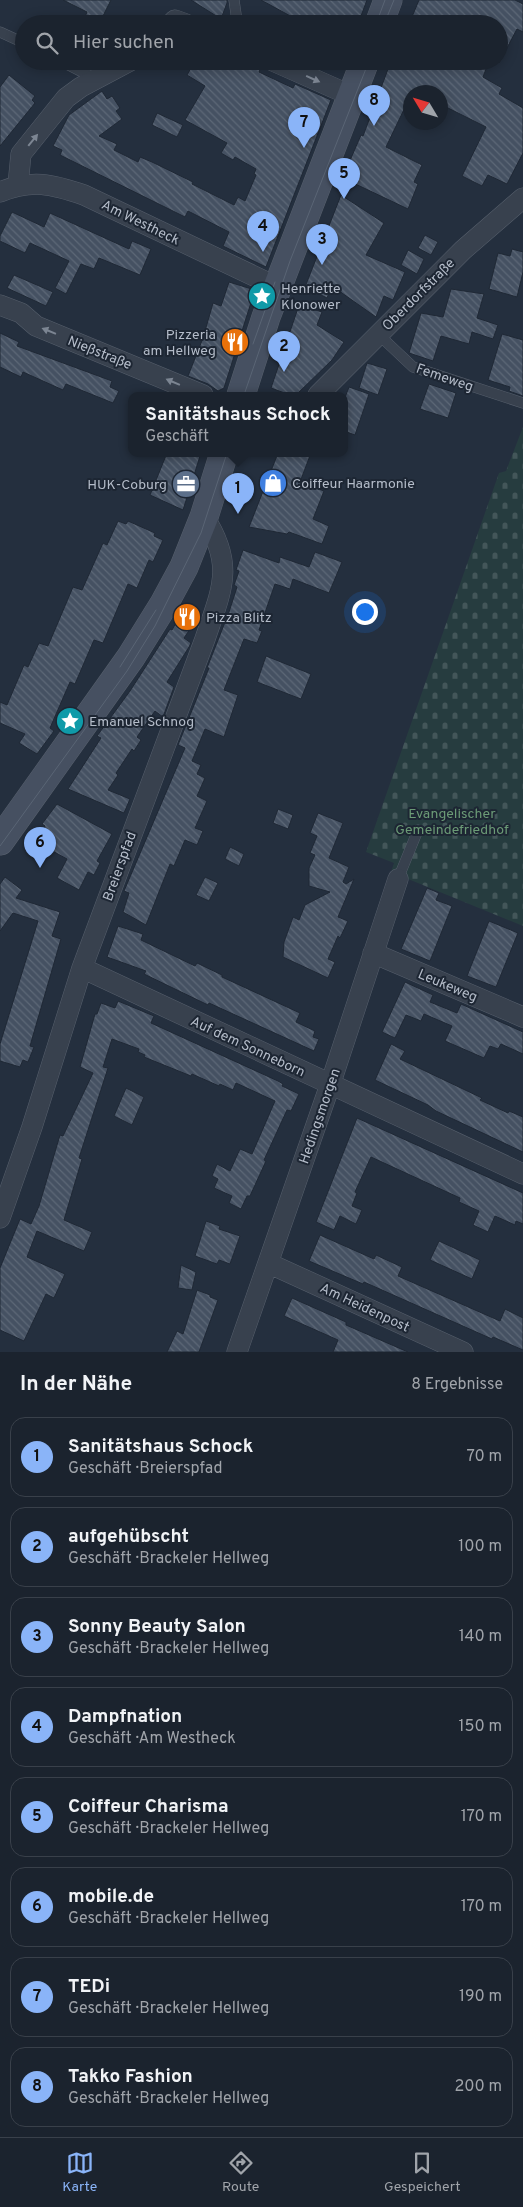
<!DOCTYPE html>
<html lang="de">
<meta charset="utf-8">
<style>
body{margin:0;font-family:Overpass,sans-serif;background:#282f3a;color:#f1f3f6}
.compass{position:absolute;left:403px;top:85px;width:45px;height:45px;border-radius:50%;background:#1b232e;box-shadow:0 2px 12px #0003;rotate:308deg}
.you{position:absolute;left:364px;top:611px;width:18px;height:18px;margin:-12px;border:4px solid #fff;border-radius:50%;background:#1a73e8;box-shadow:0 0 0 8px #1a73e833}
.badge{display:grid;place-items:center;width:32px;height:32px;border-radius:50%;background:#8ab4f8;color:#111;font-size:16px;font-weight:700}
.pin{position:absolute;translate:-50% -41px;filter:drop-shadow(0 1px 2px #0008)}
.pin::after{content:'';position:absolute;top:26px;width:18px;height:15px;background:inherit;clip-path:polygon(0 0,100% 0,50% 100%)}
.popup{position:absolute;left:128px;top:392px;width:220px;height:65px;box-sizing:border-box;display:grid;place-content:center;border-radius:10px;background:#1b232e;filter:drop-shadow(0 1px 4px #0005);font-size:16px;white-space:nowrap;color:#a0a4aa}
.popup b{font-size:19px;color:#f1f3f6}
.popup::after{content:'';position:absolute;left:50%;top:100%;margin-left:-10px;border:10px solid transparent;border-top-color:#1b232e}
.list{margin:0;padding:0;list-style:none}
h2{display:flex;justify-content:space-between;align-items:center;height:65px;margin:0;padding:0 20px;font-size:21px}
h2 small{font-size:16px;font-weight:400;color:#a0a4aa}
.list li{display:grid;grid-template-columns:32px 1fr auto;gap:15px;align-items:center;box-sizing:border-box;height:80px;margin:0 10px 10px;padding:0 10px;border:1px solid #39404a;border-radius:15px}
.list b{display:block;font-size:19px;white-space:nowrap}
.list p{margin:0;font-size:16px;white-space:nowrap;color:#a0a4aa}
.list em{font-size:16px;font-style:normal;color:#a0a4aa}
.icon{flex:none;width:28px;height:28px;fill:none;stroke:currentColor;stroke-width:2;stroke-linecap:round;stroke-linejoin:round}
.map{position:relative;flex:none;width:523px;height:1352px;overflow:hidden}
.search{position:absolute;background:#1b232e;box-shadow:0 2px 12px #0003;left:15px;right:15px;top:15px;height:55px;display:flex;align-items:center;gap:12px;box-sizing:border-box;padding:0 18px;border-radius:28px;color:#a0a4aa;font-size:19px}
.sheet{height:785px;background:#1b232e}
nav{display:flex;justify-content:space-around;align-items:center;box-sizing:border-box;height:70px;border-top:1px solid #39404a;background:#1b232e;font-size:14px;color:#a0a4aa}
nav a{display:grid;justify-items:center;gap:2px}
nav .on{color:#8ab4f8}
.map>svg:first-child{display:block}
.cemetery{fill:url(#cemetery-stones)}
.building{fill:url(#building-back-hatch);stroke:#1f2835}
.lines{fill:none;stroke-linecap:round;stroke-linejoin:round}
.service-casing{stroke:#565f6c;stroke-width:11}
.minor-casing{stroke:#565f6c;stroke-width:21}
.secondary-casing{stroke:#565f6c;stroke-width:29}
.service{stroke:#38414e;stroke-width:10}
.minor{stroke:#38414e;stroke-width:20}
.secondary{stroke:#465061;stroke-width:28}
.tram{stroke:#5a6575;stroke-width:1}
.oneway{fill:#7c8592}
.labels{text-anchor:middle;stroke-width:4;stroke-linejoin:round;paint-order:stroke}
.street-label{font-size:14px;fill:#b4bcc9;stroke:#1d2633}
.poi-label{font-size:14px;fill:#b4bcc9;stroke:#1d2633;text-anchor:start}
.park-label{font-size:14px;fill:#6b9a76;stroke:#1d2633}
</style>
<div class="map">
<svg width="523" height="1352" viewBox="0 0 523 1352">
<defs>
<pattern id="cemetery-stones" width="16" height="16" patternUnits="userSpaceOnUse" patternTransform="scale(1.25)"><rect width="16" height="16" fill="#263c3f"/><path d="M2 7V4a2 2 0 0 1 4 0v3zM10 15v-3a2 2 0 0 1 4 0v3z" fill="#435659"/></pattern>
<pattern id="building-back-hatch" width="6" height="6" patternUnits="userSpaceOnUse" patternTransform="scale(1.25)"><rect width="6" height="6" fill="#455162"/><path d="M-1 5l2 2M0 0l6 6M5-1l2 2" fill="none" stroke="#5d6877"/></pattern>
</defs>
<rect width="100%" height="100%" fill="#242f3e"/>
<path class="cemetery" d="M523,427v499l-132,-54 3,-9 -28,-11 133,-379 7,-2z"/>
<path class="building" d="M63,0h48l-12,24h-17l5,-12z
M191,0h36v3l-6,16z
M261,0h106l-9,24h-53z
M419,0h96l8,4v28l-6,-3 -18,34v-39h-90z
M195,61h58l9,4 -3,7 34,16 2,-4 36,16 -65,167 -43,-21 6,-14 -41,-21 -3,6 -125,-62 2,-5 -9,-4 16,-31 33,-24 5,8 5,-3 8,12 -4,3 6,8 -23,17 18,8 -3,6 24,12 2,-5 12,5 41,20 -1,2 42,21 4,-8 7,4 11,-26 -2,-1 2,-5 -21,-12 -2,3 -12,-7 6,-10 -42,-23 20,-34 -18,-11z
M391,61h98l-6,16 19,11 -3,6 24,14v45l-16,31 -19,-9 -6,11 -20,-10 24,-49 -46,-23v-12h-30v5l-24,50 36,18 -8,17 4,2 -10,25 -61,-29 5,-13 -4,-2 13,-30 2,1z
M9,75l26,21 -3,4 3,3 -35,43v-59z
M157,113l26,12 -6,12 -25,-12z
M341,195l43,28 -18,32 39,17 -12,28 -9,-4 -8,21 -44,-31 -5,12 -22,-11z
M12,212l32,15 6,-14 79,36 3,-8 19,8 -11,26 -41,-17 -5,11 -13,-5 -15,30 -11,-6 14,-27 -39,-18 -5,10 -25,-12v-5z
M425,235l13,7 -7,13 -13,-7z
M512,249l11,3v20l-6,25 -28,-8 9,-36 12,3z
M408,250l16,9 -7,15 -16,-9z
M14,275l39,17 -7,14 -39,-18z
M229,282l26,8 -31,98 -6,3 -10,-7 -20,-8 15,-38 10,-35 8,3z
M451,289l33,5 -7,24 21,7 -5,14 -21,-7 -3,12 -28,-8 -8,25 -24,-8 12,-40 22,4z
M299,305l23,7 -5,13 27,17 -12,18 -36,35h-6l-19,-7z
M0,333l19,9 -2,4 95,35 -2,6 9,4 -6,12 -47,-19 -3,6 -40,-18 -2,5 -21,-10z
M502,334l21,6v56l-14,-5 1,-4 -22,-7z
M367,363l20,6 -9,26 -19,-7z
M429,384l27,9 -8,25 -28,-9z
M349,387l20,7 -14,41 -11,-4v-31z
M167,453h34l-18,57 -33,-15z
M278,453h33l-11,29 24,9 -11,28 16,7 -7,18 -33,-12 -2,2 -38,-7z
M118,521l8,3 2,-3 27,12 -1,3 9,4 -10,22 -4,-2 -12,28 -9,-4 -25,59 -9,-3 -19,44 -5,-2 -20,46 4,3 -17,23 -18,-11 6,-9 -25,-11v-21l7,3 17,-40 4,2 11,-24 9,3 25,-59 9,3 21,-47 4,2z
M243,550l36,13 1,-6 29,10 6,-15 27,10 -13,31 -36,-14 -3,10 -15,-5 -16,46 3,1 -5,12 -13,-4 -20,51 14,5 -14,42 -19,-8 -13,32 9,4 -4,9 8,4 -8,18 10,5 -12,27 8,3 -6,14 -12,-5 -11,26 -4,-2 -24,61 -23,-13 6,-19 -5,-2 61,-143 -7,-3 31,-77h-2l22,-56 8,-25 -3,-2 5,-14 -3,-1z
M184,608l15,8 -15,22 7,5 -2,4 -22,35 7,5 -11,30 -8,-6 -18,26 4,3 -7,11 -2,-2 -16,24 2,2 -10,15 22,9 -6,14 -56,-24 33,-51 -4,-2 33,-45 40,-62 2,1z
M266,656l45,18 -10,25 -44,-17z
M57,804l55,30 -15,27 3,2 -6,12 -6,-3 -9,18 -22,-12 10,-19 -31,-17 9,-16 -3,-2z
M278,809l15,6 -5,14 -15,-6z
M318,813l25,10 -14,35 20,9 -6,15 3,2 8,-5 -16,38 10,4 -8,17 -2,-2 -10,23 7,3 -7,16 -45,-21 1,-15 9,-25 6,3 6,-15 25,-13 -21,-6v-18l6,-13 -5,-2 7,-17 -7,-3z
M230,847l14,7 -5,12 -14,-7z
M5,877l17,13 -6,8 44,14 -8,24 9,3 -31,107 4,1 -6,15 -5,-2 -3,7 -20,-6v-17l38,-123 -25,-8 -13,18v-47z
M205,877l13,6 -9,18 -13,-6z
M427,888l12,5 -3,7 16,6 -22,55 -29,-12z
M489,921l29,12 -22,54 -29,-11z
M118,926l25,8 -2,6 54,26 2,-3 25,12v2l78,36 -4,9 19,9 -2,6 6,2 -5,12 -105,-48 -1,2 -64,-31 2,-3 -39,-14z
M405,982l28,13 -3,7 27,11 4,-9 62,28v22l-22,-10 -3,5 -8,-3 -6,12 -39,-17 7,-15 -28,-12 -3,7 -15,-6 -11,23 -13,-6z
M118,1001l36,15 -3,7 127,58 5,3 -1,2 17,8 -8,17 -4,-1 -23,50 2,1 -16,35h-3l-6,13 -12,-6 3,-7 -18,-8 4,-9 -6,-3 5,-12 13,7 10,-22 12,5 23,-53 -39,-18 -3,7 -13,-6 -1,2 -27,-12 -1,2 -47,-19 1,-2 -7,-3 1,-3 -27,-10 -9,28 5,1 -29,90 3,1 -18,61 28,12 -8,19 -47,-20 -10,26 38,17 -11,24 -8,-4 -22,47 -24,-11v-62l20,-49 11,5 8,-18 21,-71 3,1 30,-63 -13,-6 15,-53h2l4,-11 14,5z
M391,1044l14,7 -5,8 82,39 -2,2 28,13 1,-2 14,6v35l-87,-41 -8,-6 -53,-25z
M126,1088l18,9 -12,28 -18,-9z
M357,1118l166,75v31l-7,-3 -1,4 -20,-9 -7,16 -15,-7 6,-14 -20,-9 1,-4 -89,-41 -16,35 2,1 -5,13 10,4 -6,14 -16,-8 -6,14 -18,-8z
M206,1221l14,5 -1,3 21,7 -10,28 -11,-4 -2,4 -22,-8z
M320,1235l54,24 2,-4 26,12 -4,9 102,45 5,-12 18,9v32l-30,-13 -1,2 -128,-57 -1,2 -54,-23z
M439,1241l41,19 -8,19 -42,-19z
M181,1265l15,7 -4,18 -14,-2z
M197,1290l13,5v2l8,3 -19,52h-32l10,-21 6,3z
M292,1298l54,24v3l62,27h-75l5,-12 -54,-24z"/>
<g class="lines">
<defs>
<path id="service" d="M234,0l3,21
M0,32l24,11
M61,61l35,18
M378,334l35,33 110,36
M398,879l20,-49"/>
<path id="minor" d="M171,24l4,-4 11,4
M273,61l79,35
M18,185l3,-31 45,-56 15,-11 49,-26
M0,192c32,-13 52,-8 84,3l193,92
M0,305l21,8 15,13 167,69
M318,395l145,-145 60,-52
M373,953l150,64
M82,968l441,206
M0,1218l32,-91 50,-159 123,-329c17,-50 30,-74 -1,-122
M268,1263l195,89
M237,1352l93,-267 68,-206"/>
<path id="secondary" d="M379,24l9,-24
M241,395l25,-78 99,-256
M0,841l131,-184 33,-53 20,-37 20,-50 20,-64"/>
</defs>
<use href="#service" class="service-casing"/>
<use href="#minor" class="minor-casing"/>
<use href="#secondary" class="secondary-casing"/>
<use href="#service" class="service"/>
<use href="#minor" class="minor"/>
<use href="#secondary" class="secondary"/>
<path class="tram" d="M376,24l9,-24
M384,24l10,-24
M253,344l22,-62
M244,395l46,-134 79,-200
M120,667l36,-57
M0,846l127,-175 28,-45 46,-93 26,-80"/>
</g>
<defs><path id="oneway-solid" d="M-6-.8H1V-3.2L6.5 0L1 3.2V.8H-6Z" transform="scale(1.25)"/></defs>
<g class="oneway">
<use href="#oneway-solid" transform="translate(313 79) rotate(24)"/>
<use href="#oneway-solid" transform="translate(33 140) rotate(-51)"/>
<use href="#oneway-solid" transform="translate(49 331) rotate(-158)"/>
<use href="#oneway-solid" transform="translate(173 382) rotate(-157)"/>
</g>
<defs>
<symbol id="sight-disc" viewBox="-11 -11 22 22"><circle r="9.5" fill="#0f9aa8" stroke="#1d2633"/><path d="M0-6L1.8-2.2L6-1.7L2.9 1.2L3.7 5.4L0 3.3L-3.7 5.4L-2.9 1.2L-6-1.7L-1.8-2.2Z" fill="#fff"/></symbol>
<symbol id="restaurant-disc" viewBox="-11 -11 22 22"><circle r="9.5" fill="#e8710a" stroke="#1d2633"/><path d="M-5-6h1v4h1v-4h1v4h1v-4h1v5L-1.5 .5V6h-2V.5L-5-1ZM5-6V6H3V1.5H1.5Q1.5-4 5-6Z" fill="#fff"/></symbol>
<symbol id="shop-disc" viewBox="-11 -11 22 22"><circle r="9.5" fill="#3f7fe0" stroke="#1d2633"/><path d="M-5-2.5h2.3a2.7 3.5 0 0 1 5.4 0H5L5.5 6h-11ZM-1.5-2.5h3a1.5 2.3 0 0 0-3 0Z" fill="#fff"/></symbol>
<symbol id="office-disc" viewBox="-11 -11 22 22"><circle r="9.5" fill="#5c6f8a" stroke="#1d2633"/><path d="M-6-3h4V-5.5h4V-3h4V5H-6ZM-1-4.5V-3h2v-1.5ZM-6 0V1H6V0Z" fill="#fff"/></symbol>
</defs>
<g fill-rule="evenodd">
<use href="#sight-disc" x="246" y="280" width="32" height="32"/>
<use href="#restaurant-disc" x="219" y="326" width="32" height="32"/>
<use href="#shop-disc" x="257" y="467" width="32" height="32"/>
<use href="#office-disc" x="170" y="468" width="32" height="32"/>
<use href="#restaurant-disc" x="171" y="601" width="32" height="32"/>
<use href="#sight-disc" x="54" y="705" width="32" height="32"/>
</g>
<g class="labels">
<g class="street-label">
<text transform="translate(141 222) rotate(26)" y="5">Am Westheck</text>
<text transform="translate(418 294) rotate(-45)" y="5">Oberdorfstraße</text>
<text transform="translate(100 352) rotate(22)" y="5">Nießstraße</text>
<text transform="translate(445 377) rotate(19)" y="5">Femeweg</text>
<text transform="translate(119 866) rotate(-70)" y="5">Breierspfad</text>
<text transform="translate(448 985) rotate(23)" y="5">Leukeweg</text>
<text transform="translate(248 1046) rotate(25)" y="5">Auf dem Sonneborn</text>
<text transform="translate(319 1116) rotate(-71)" y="5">Hedingsmorgen</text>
<text transform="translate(365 1307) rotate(25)" y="5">Am Heidenpost</text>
</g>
<g class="poi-label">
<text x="281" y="293">Henriette<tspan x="281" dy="16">Klonower</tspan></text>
<text x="216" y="339" text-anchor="end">Pizzeria<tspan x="216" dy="16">am Hellweg</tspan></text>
<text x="292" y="488">Coiffeur Haarmonie</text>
<text x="167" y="489" text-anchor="end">HUK-Coburg</text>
<text x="206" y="622">Pizza Blitz</text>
<text x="89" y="726">Emanuel Schnog</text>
</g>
<g class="park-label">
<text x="452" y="818">Evangelischer<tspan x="452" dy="16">Gemeindefriedhof</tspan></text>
</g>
</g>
</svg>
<svg class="compass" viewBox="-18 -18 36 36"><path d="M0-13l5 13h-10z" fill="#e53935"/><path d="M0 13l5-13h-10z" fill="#a0a4aa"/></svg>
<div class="you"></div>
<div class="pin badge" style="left:238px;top:514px">1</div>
<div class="popup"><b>Sanitätshaus Schock</b>Geschäft</div>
<div class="pin badge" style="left:284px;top:372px">2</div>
<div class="pin badge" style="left:322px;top:265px">3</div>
<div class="pin badge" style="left:263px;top:252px">4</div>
<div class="pin badge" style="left:344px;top:199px">5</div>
<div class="pin badge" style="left:40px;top:868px">6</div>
<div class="pin badge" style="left:304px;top:148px">7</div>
<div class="pin badge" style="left:374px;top:126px">8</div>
<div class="search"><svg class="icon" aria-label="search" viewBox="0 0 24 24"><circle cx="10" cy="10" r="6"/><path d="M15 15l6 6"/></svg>Hier suchen</div>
</div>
<section class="sheet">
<h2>In der Nähe<small>8 Ergebnisse</small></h2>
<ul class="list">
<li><span class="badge">1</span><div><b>Sanitätshaus Schock</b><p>Geschäft · Breierspfad</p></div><em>70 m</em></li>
<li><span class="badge">2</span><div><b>aufgehübscht</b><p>Geschäft · Brackeler Hellweg</p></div><em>100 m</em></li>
<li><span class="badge">3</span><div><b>Sonny Beauty Salon</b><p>Geschäft · Brackeler Hellweg</p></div><em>140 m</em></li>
<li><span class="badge">4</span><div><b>Dampfnation</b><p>Geschäft · Am Westheck</p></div><em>150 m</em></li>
<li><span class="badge">5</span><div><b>Coiffeur Charisma</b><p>Geschäft · Brackeler Hellweg</p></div><em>170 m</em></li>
<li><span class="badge">6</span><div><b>mobile.de</b><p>Geschäft · Brackeler Hellweg</p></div><em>170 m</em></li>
<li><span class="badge">7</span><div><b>TEDi</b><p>Geschäft · Brackeler Hellweg</p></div><em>190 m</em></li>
<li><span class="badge">8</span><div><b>Takko Fashion</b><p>Geschäft · Brackeler Hellweg</p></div><em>200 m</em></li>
</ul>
</section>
<nav>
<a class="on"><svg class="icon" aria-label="map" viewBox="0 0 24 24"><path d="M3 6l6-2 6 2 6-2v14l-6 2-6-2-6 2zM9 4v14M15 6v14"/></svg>Karte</a>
<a><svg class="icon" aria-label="directions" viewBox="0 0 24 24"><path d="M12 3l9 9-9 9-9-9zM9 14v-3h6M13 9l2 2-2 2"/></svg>Route</a>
<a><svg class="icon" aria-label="saved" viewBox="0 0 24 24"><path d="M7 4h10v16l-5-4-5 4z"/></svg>Gespeichert</a>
</nav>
